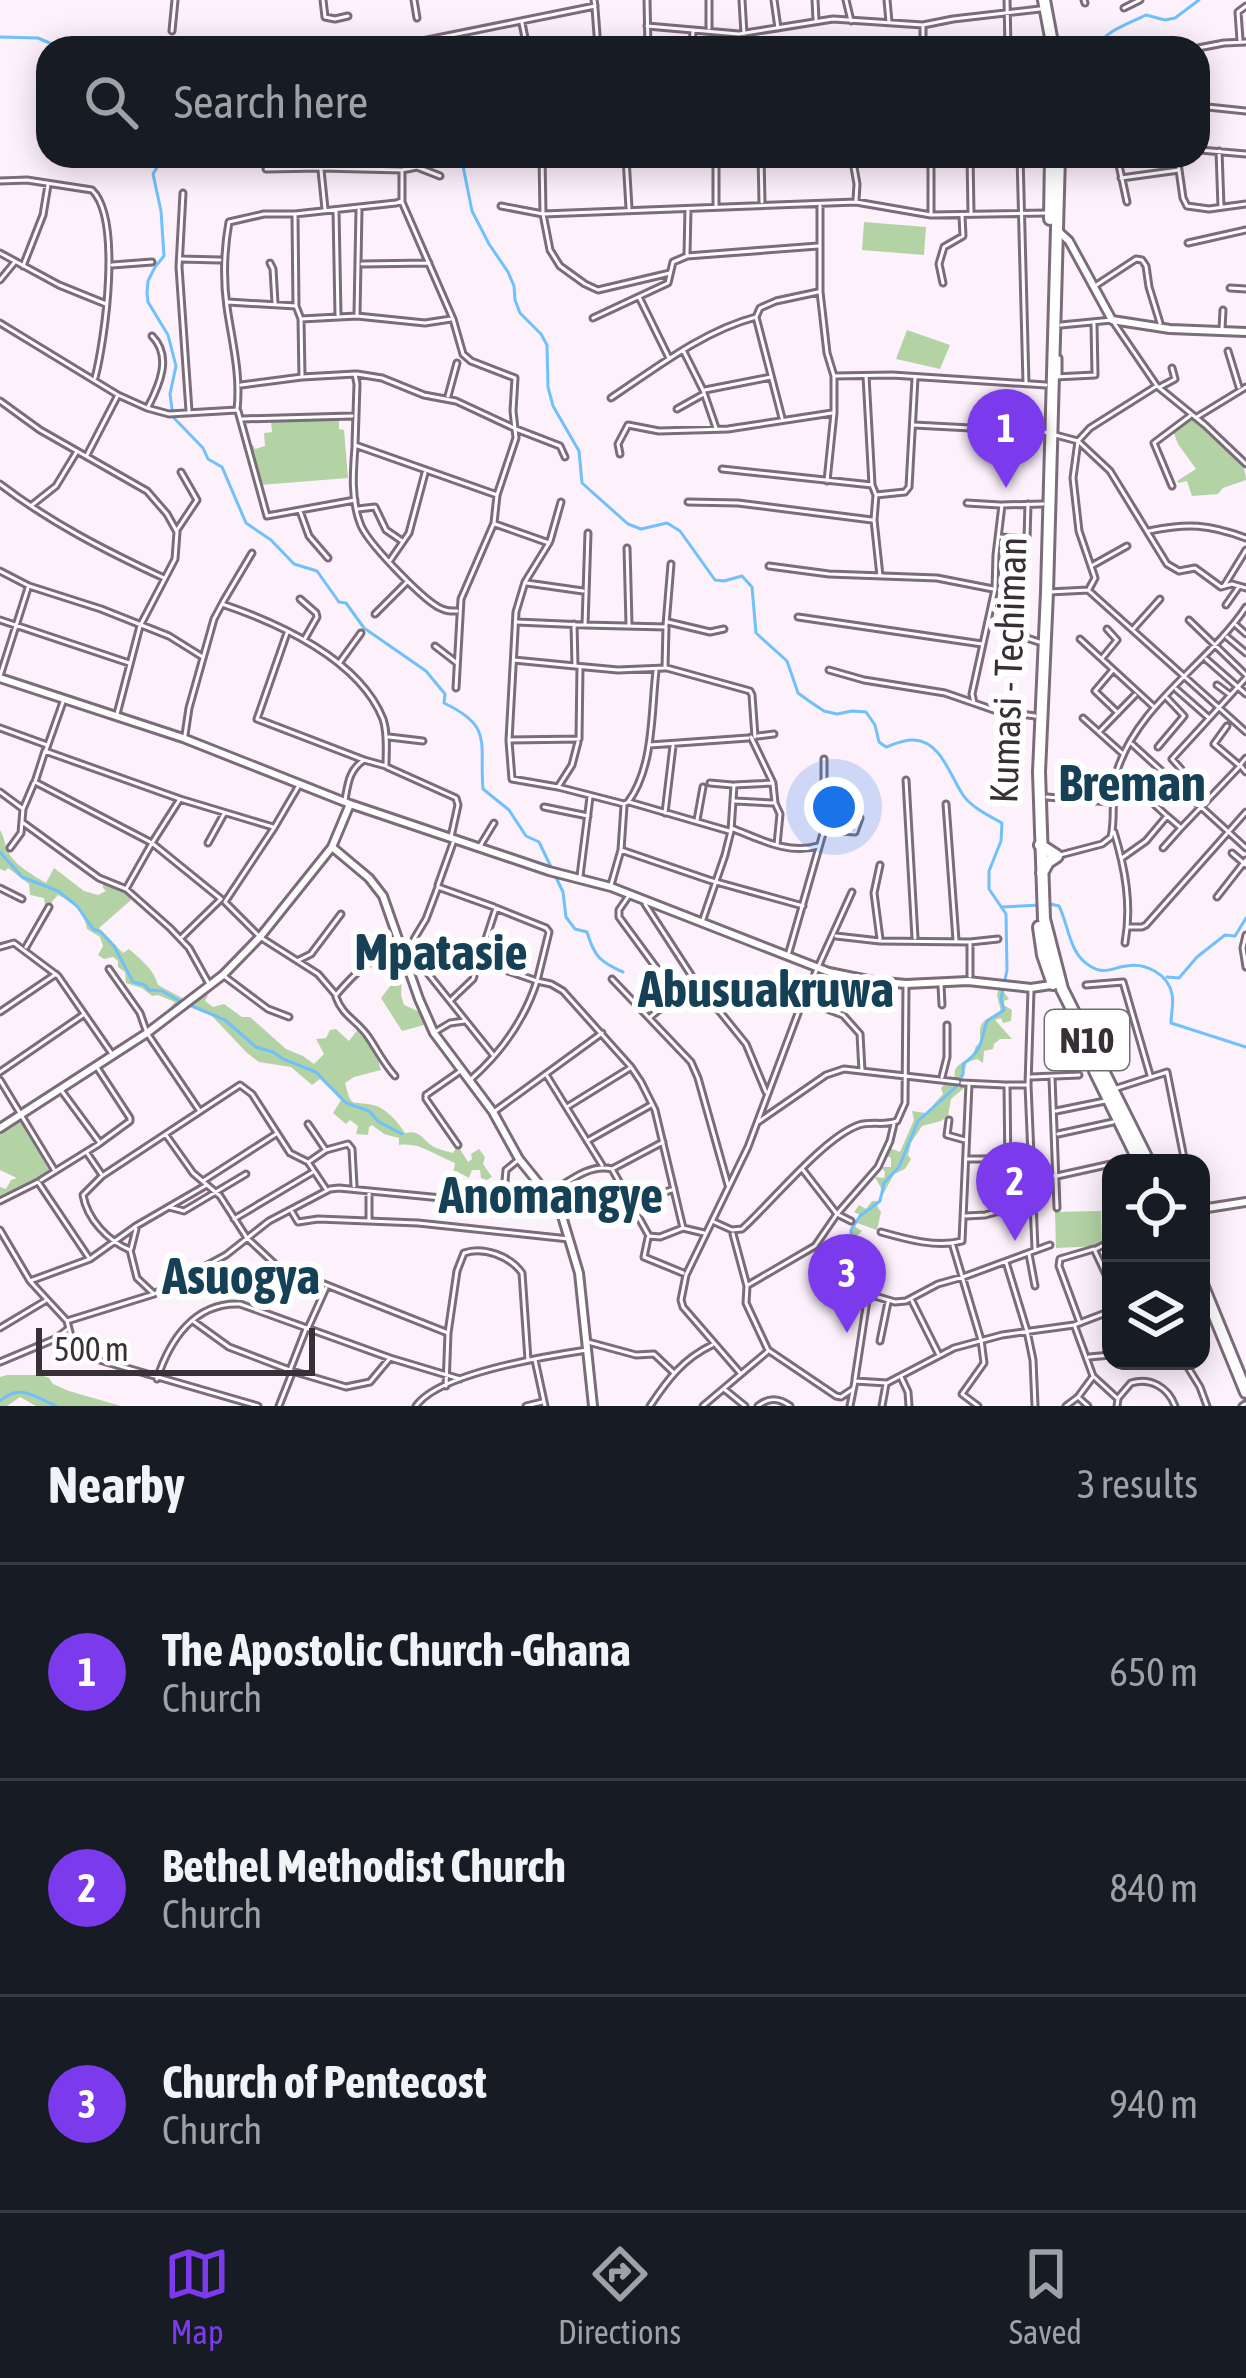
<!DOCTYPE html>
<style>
body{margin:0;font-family:"Asap Condensed",sans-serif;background:#20242c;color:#f1f3f6}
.controls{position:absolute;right:36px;bottom:36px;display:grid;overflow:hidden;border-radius:24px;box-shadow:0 6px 30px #0003}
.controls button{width:108px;height:108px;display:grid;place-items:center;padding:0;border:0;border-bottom:3px solid #363941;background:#171b24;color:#f1f3f6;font:60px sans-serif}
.scale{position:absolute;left:36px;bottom:30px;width:279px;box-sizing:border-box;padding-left:12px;border:6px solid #373036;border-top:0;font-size:33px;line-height:42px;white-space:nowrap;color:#373036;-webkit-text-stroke:9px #fff;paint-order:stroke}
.you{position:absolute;left:834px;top:807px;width:42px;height:42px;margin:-30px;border:9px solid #fff;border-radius:50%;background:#1a73e8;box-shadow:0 0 0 18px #1a73e833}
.badge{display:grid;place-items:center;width:78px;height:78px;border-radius:50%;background:#7c3aed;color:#fff;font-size:39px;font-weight:700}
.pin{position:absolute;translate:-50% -99px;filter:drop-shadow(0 3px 6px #0008)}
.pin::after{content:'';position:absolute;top:63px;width:42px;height:36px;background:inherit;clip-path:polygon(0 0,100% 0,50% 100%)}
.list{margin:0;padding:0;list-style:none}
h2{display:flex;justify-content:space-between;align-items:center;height:156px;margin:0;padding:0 48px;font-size:51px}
h2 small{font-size:39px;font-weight:400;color:#9ea1a6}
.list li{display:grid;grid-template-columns:78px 1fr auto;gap:36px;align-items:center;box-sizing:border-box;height:216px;padding:0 48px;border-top:3px solid #363941}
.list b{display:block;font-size:45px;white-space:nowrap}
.list p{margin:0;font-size:39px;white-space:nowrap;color:#9ea1a6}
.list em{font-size:39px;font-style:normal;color:#9ea1a6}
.icon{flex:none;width:66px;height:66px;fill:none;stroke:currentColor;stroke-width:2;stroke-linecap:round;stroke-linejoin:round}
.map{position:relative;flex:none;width:1246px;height:1406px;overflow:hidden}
.search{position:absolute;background:#171b24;box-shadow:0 6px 30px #0003;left:36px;right:36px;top:36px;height:132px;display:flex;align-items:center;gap:30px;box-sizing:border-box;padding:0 42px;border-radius:36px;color:#9ea1a6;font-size:45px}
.sheet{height:804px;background:#171b24}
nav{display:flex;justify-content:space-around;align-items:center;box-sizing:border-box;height:168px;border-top:3px solid #363941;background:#171b24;font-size:33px;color:#9ea1a6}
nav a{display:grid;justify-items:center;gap:6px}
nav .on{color:#7c3aed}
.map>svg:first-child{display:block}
.green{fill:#b4d3a4}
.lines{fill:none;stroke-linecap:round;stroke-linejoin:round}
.stream{stroke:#6fc0fb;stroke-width:3}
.street-casing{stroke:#7c6b7a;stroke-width:9}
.secondary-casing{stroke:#7c6b7a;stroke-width:12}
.highway-casing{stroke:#7c6b7a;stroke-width:16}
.street{stroke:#fff;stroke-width:3}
.secondary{stroke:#fff;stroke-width:6}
.highway{stroke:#fff;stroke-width:10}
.labels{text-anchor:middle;stroke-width:12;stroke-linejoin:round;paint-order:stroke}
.shield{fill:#fff;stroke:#736e72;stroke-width:3}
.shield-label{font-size:36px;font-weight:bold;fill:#373036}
.street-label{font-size:39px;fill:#373036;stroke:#fff}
.district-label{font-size:51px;font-weight:bold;fill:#164056;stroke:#fff}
</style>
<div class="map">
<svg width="1246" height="1406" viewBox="0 0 1246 1406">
<rect width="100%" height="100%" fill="#fdf1fc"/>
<path class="green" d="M864,222l62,5 -2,28 -62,-5z
M907,330l43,15 -10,24 -44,-10z
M1191,417c20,16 55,36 55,63l-23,8 -5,6 -26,2 -5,-15 -8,2 -2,-2 19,-12 -18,-25 -5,-13z
M316,419h23v10l5,1 4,48 -88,7 -11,-39 4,-1 2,4 10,-3 -1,-13 8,-1 -1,-10z
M0,830c4,6 4,12 7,19 6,16 25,25 39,34l8,-15 30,23 14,4 8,-4 -3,-3v-3c14,-1 21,4 28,15l-32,28 24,25 6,-4c12,11 25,20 29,36l24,13 -1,6 -24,19 18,-21 -17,-7 -6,1 -10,-8 -16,-5 -1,-11 -7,-5v-6l-5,-4 -9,2 -6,-4 5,-9 -3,-9 -13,-8c-2,-16 -14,-27 -29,-34l-8,9 -5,1 -1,-7 -14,-3 -1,-11 -21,-16 -3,3 -5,-2z
M402,978l-1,17 3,10 16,7 4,9v4l-22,6 -21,-33 13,-17z
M999,987h6l-2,4 6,8 -5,2v4l8,5 -1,11 -8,2 -2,-5 -6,2 17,19h-12l-6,5 -1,5 -9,2 -1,12 -6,-4 -10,3 -5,17 -7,-1c-3,-13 8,-15 17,-21l4,-11 5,-4c-4,-21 3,-22 20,-30l-4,-17z
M206,993l2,2 -3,6 8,6 11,-3 18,13h8l36,32 17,7 11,8 10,-10 -8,-15 10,-1 4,-8 6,-1 13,12 9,-12c14,7 19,26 23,41l-27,7 -9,6c7,27 6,17 28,22 13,3 25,17 32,28 14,-3 16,4 26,12 5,4 15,6 22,8l3,-5 4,1 8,13 4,-3 -1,-5 8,-5 6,8 -2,7 9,13 -5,3 -6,-2 -1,-8h-8l-3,8 -7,-4h-9l2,-11c-21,-8 -35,-21 -56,-18v-7l-15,-4 -12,-9 -3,2 -1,8 -12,-1 2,-8 -8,-6 -4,4 -13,-11 8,-13 -21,-21 -8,6 -21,-18 -32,-5 -13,-10 -34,-36 -22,-9 9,-11z
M947,1081l16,4 1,3 -13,11 -3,17 -7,5 -19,5 -11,17 -3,12 3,4 -6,10 -11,5 -17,32 4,6 -4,18 -20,-7 -3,3 8,5 -7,7 6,4 -12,19 -8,2 -2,6 27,12 1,6 -5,4c-11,-9 -17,-11 -29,-1l-8,-3 -1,-5 8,-8 -7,-3 -1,-5 12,-3 -2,-6 11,3 4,-6 -1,-7 -10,-4 10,-3 4,-9 -2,-8 9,-2 1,-6 -6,-3 5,-7 7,4 6,-8h6l4,-11 -7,-13 9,1 1,-6 -4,-5h10v-9l-6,-3 4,-7 11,4 14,-32 -2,-9 14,2 17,-19 -2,-6z
M20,1121l30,51 -50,28v-13l6,2 5,-9 6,-2 -17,-8v-36z
M1101,1211l1,35 -46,2 -1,-36z
M7,1375h34l8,3 4,6 16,7 52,15h-85l-16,-9 -13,9h-7v-29z"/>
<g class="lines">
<path class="stream" d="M0,37l38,1 23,10
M1096,48c10,-18 32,-24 50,-33l19,5 10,-2 24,-18
M164,156l-11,18 8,37 3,45 -9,11 -7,14 -1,12 1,9 20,33 8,31 -6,28 3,23 30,31 5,11 14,8 24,56 25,17 23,24 23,7 22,31 7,1 18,25 62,43 19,23 -1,9c50,24 35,39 39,86l26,21 17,26 13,6 24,50 3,25 9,12 12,3c7,24 13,30 36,40
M461,156l11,55 17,33 19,28 6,14 1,14 5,13 21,21 6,11 1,42 5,19 26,45 3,32 46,41 13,5 26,-6 13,8 35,49 9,1 18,-5 10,11 4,46 31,28 11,32 11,8 15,10 13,3 15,-3 14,1 9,13 4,17 7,5c9,-3 18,-8 28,-7 27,1 36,36 49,55 8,12 26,21 39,28l-1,18 -12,30v18l17,25 1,56 -6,29 3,11 -17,11c-7,22 -4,29 -24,43v10l-6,12 -39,35 -19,46 -15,16 -4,18 -20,15 -9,14v22l-3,10h-8l-11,21
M0,852l22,25 36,14 19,15 16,23 8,3 13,14 19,36 12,3 4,5 13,1 19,11
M1050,904l9,2c10,20 10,48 31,60 14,9 22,2 36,0 19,-4 42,8 46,28 2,8 -1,21 -1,29l75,24
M1002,907l38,-2
M1167,977l12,1 18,-21 28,-22 10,1 11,-18
M192,1006l33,14 31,27 17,5 10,7 33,13 30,31 23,8 10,11 23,12
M0,1401c20,-18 35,-4 56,5"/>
<defs>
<path id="street" d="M323,0l2,17 10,2 13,-3
M414,0l3,18
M647,0l1,48
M709,0v28
M742,0l2,34
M774,0l4,28
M815,0l1,20
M846,0l5,21
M887,0l2,22
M1007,0l1,48
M1084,0l1,3
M595,8l3,40
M1124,8l16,-8
M522,23l5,25
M647,26l92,8 94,-15 90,6 30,-6 87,-10
M923,27v21
M172,31l3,-31
M1240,40l-2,-28 8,-6
M370,44l52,-3 173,-35 -1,-6
M574,48l22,-4
M692,48l1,-17
M1198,48l26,-5 22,-1
M1198,106l48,5
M1200,150l46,4
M1219,151l2,56
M278,156l1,11
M542,156l1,58 7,36 10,16 25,18 13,6 72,-17
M761,156l1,46
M852,156l5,28 -1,16
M928,156l3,13v44
M970,156l1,57
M1020,156l6,228
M1117,156l10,46
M1177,156l6,42 4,8 22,3 37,-5
M506,157l131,-1
M626,158l3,50
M266,169l55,-1 81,2 15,-3 23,9
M321,170l4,39
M1121,178l58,-8
M0,181l27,-1 65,10c30,29 13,149 3,188
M183,193l-4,74 10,144
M402,202l51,117 10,35 8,7 44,17 -2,33 3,27 -19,57
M716,205v-49
M501,206l42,8 313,-12 75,13 118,-2
M820,206v86l7,61 7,23v37l-7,68
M336,210l2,105
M295,216l1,90 5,13 1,58
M1188,243l58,-13
M0,253l59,32 47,19
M687,254l1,-45
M181,259l39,1
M270,263l3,6 2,34
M362,264l67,-1
M112,265l40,-3
M23,266l20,-51 5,-30
M0,280l14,-17
M943,283l-4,-19 5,-17 19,-11 -1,-20
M1095,286l41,-27 6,1 4,6 3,21 11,36
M1230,288l16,1
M639,297l30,61
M228,302l68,4
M357,314l2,-104
M756,317l26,101
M593,318l75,-35 5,-21 14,-6 131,-10
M301,319l56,-3 68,7 26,-4
M0,323l118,72 29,13 22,6 68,-4c4,-36 -5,-68 -10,-103 -4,-29 -3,-57 2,-85l35,-8h31l101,-11 6,-2v-31
M1061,325l51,-5 45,66 48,39 41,39
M1222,329l1,-19
M683,350l20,40 13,38
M1228,351l11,36
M357,374l25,4 42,17 32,6 60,28 44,17 5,11
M1059,375v-17
M834,376l58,-1 154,10
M866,376l6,109
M1055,377l40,-2 -1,-51
M241,385l61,-8 53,-3 2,10 -2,61 142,50 -3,28 -33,76 -5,89
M1160,387l15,-8 -3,-11
M705,390l66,-13
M448,396l9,-33
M611,398c45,-30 92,-67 145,-81l4,-9 16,-7 42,-9
M0,401l40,29 107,61 20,23 10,18 -2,27 -35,67 -23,88
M148,407c12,-23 24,-51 4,-71
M677,409l25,-14
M238,411l29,105 88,-16
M1197,417l49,-30
M242,419l110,-3
M914,425l130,7 34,9 32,30 57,93 12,7 16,-3 26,19 11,-3 14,4
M355,447c-2,25 -4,52 5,76 6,19 61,74 78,84 8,4 10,4 19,4
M620,454l-2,-10 10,-19 31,6 69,-2 104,-16
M87,455l31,-60
M722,469l150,16 4,10 -2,25 6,56
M0,484c51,39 106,67 164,94
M1172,486l-18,-43 36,-27
M876,495l29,-3 4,-5 6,-109
M688,502l50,1 134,17
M967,503l33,2
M32,505l24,-19 20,-33
M358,509l17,-2 11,23 16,11
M300,511l9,25 19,22
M495,524l54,19 -24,39 -9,30 -7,128 70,-1 1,-72
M177,530l20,-30 -16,-28
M1149,531c39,-8 59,-7 97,7
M1000,537l27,2 1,-35
M550,541l11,-39
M627,548l2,76
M389,562l20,-29 16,-60
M1093,565l34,-19
M769,566l60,8 108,4 56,11
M0,571l29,15 72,23 68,27 32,20
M527,583l56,8
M1224,586l22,-36
M1089,589l6,-11 -16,-47 -6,-53 5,-37 12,-13 65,-41
M1049,592l39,-2 158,142
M300,599l16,14 1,4 -13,23
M223,602l29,-49
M1226,605l12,-17
M375,614l32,-32
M798,617l184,27
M0,620l129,43
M1189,620l57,55
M517,622l68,3 3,-92
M668,622l42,10 14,-3
M666,625l5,-61
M1236,625l10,9
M990,626l34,6 3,6 12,4
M1134,628l26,-29
M287,633l-30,86 107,41
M1227,637l19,16
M1080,639l74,68
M435,646l22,17
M1103,657l14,-17 -10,-11
M1206,659l40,35
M514,660l61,6 -1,-42
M340,662l21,-29
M575,666l43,4 47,-2 1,-41 -81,-2
M667,668l83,23 2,4 3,42
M829,670l35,10 81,13 49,17 41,6
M1112,671l-17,20 23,22
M0,676l28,-88
M1217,685l12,9
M1176,689l33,29
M974,703l-2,-9 23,-105 1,-34 6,-50 41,-1
M1083,718l39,35
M0,728l47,17
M1099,732l36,-37
M185,735l4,-27 25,-89 8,-15c56,19 137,55 161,115 5,15 3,32 3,47l-22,-6c-15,10 -16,23 -19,40
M758,736l16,-2
M389,737l34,4
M509,741l3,38 46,8 14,-22 6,-23
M1132,744l114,104
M650,745l98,-7
M1158,747l26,-31 -17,-18
M46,750l17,-48
M1246,758l-6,7 6,7
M387,767l69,31 2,7 -7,32
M1181,769l-9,-10 74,-81
M906,780l9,158
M710,783l22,2
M773,784l2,19 5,11 -3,31
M298,787l-24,41 -49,74 35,35 58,37 18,21c18,-21 36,-39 63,-47
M558,787l66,17 4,-2c26,-35 23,-89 28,-131
M0,792l23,17
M1047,797l62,5
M735,801l38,2
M629,802l100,29
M946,804l10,136
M544,807l44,9
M827,809l22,-1
M665,813l8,-67
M1167,816l14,12 59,-62 -26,-22 13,-18
M697,820l6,-33
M22,822l77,56 27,11 44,39 19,20 20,36
M731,828c29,11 57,27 87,18
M825,830l30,2 5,-14
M1114,832c11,36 18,73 11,111
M208,843l16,-29
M480,846l14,-23
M10,848l11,-15 2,-24 11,-26
M1163,848l17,-19
M621,850l88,30 94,26
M1232,853l14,12
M1060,855l42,-11 9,-7c5,-21 -1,-44 6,-66 21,-67 91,-107 129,-164
M1122,858l24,-17 21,-25 -12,-11 18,-19
M880,865l-6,28 6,46
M580,876l10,-79
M438,885l15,-42
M611,885l10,-35 3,-44
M0,888l22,11
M126,889l26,-46 -117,-61 10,-31 135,48
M630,894l-11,16v7l58,79
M1217,897l29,-37
M645,904l50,77 51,63 20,48
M702,922l23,-67 6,-24 3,-46 39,-2 -22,-46
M1128,927h14l4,-2 100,-113
M1246,935l-3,13 3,19
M836,936l44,5 90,1 28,-3
M181,938l40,-39 -69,-56 28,-44 93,28
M970,944v32
M0,947l14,-4 44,33 54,78
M26,947l23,-40
M789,952l35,-122v-71
M414,956l80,100
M299,960l12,-6 30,-40
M409,960l3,-5 2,-16 12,-20 12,-32 56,20
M109,969l31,44 7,20 52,77
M224,976l44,33 21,8
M612,979l79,83 7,16 30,107
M941,985l1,20
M1086,985l37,-3 27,93
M1031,990l-3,95 7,164
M709,993l7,-7 13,-4 74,18 40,15 17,19 2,37
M336,997c6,18 20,23 31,38 10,14 16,28 28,41
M451,1000l22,-21 23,-71 50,20 3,4 -12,49 -58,-20
M0,1012l56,-38
M649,1018l44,-36
M435,1032l15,-9 15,-2
M0,1072l83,-57
M547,1076l55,89
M942,1077l5,-20v-32
M1031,1077l48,-2
M1052,1078l5,130
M0,1080l55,91
M470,1080c32,-28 54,-59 67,-99l14,3 12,7 68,76 10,15 14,28 28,118
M962,1083l43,2
M1026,1085h-19l1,91h49l54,-12
M1114,1089l53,-17 18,91
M61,1090l39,53 30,-22v-3l-32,-49
M567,1107l63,-39
M495,1111l107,-78
M1056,1111l49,-10
M949,1120l-2,15 18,5
M758,1122l68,-47 18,-6 114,13
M308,1124l17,25
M1058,1134l55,-12
M166,1135l27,38 27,23 27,42 29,27 172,68
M587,1141l64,-36
M458,1145l-32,-46v-4l33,-23
M87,1153l15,22
M968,1159h38
M310,1161l16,-11 22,-6 4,5 2,37
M1114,1163l21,-6
M612,1169l37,67 11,1 23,-9 21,5
M803,1170l34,44 14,7
M41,1180l58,-36
M203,1181l73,-47
M550,1193c18,-11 40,-30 62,-24l51,-27
M0,1201l38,-19 51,76
M632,1204l42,-15
M169,1207l15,4 62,-37
M292,1212l6,10 20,-3 100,4 151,16
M966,1216l19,-1 18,-5 5,-34
M234,1219l79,-47
M369,1219v-26
M712,1221l20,9 10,-1c29,-26 82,-92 117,-104 13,-4 25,1 38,-4l8,-18 1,-117
M0,1230l30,51 37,40 7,27
M881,1232c25,7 56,16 81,9l7,-157
M733,1234l14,52 -1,17 22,47 68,46 5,1 12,-8
M648,1238l-4,19 39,16
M953,1246l28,94 3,23 -22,31 16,12
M131,1249l5,-20
M1096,1249l15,-8
M1029,1254l6,32
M1006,1262l21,69 6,29 2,46
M30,1281l60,-22 46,-33 69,-40
M748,1285l67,-39 22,-32 41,-47 12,-26 4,-17
M153,1293l-16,-15 -7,-28c-22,-9 -43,-31 -47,-55l19,-19 138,-91 12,9 38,59 18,9 18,27
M912,1301l27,54
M67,1321l87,-27 72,-39 43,-34 61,-32 9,-1 164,16 3,-34 11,-9
M193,1321l36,26 63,24 54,16 24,-5 20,-24
M1080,1323l-21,-57 1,-7 34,-10 17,36
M1075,1327l18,49 25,23 -1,7
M0,1328l45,-27
M308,1328l18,-40
M55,1339l27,16 176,51
M880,1341l8,-39
M588,1342l48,13 18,-1 20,19
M1089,1357l22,-2
M535,1360l10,46
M1184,1361l16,26 7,19
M0,1362l55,-23 13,-10
M290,1370l16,-41
M741,1374l-58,-67 -2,-7 5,-25 62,-128 55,-147 49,-108
M901,1377l7,15 1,14
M157,1379c13,-40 38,-77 83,-75l150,54 70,21
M855,1379l13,-85 27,8 11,-1 32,-17 25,-7 87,-32
M446,1386l2,-53 9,-62 7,-18c19,-7 46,3 58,20l6,87
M724,1389l21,17
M1119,1397l12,-14c19,-6 37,4 44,23
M1079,1398l9,8
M279,1406l13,-33
M416,1406c23,-33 131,-50 171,-56
M526,1406l16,-4
M650,1406c18,-27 33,-47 62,-61
M703,1406l64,-54
M758,1406c11,-9 21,-8 32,0
M850,1406l5,-25 32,2 67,-35 48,-13 72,-10 37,-14
M882,1406l4,-22
M1066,1406l12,-9 14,-19
M1242,1406l3,-2"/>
<path id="secondary" d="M1056,229l13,12 43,79 58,9 76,3
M0,678l183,60 167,66 199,67 62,16 218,85 44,9 33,3 62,-3 63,7 20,-3
M332,847l37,31 14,18 36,103 15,34 59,79 26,47 34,42 9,15 17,57 14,133
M0,1128l147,-95 76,-58 37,-38 72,-90 18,-43
M1201,1209l45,-7"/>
<path id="highway" d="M1044,0l9,48
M1059,156l-12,436 -8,180 5,147 18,70 87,174
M1050,219l1,-63
M1040,845l17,11 -9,6 -6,11
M1039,927l4,28 10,29
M1095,1071l45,92
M1201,1282l45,110"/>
</defs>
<use href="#street" class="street-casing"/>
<use href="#secondary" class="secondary-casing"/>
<use href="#highway" class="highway-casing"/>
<use href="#street" class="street"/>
<use href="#secondary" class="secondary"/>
<use href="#highway" class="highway"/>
</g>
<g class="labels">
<rect class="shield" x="1045" y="1010" width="84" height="60" rx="9"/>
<g class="shield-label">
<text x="1087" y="1053">N10</text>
</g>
<g class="street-label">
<text transform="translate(1008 670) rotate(-88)" y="14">Kumasi - Techiman</text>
</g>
<g class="district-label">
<text x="1132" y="801">Breman</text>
<text x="441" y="970">Mpatasie</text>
<text x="766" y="1007">Abusuakruwa</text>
<text x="551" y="1213">Anomangye</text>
<text x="241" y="1294">Asuogya</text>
</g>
</g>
</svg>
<div class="controls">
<button><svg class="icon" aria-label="locate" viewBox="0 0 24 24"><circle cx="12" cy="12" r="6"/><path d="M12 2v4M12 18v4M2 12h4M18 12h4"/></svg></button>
<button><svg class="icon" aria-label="layers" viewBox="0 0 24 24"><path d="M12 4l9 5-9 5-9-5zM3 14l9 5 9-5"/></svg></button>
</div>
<div class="scale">500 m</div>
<div class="you"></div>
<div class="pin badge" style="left:1006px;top:488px">1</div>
<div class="pin badge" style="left:1015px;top:1241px">2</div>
<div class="pin badge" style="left:847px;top:1333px">3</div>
<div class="search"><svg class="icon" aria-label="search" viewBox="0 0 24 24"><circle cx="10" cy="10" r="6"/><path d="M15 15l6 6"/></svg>Search here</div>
</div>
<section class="sheet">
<h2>Nearby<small>3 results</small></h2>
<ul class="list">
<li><span class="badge">1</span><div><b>The Apostolic Church -Ghana</b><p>Church</p></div><em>650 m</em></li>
<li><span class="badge">2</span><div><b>Bethel Methodist Church</b><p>Church</p></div><em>840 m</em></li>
<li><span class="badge">3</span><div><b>Church of Pentecost</b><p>Church</p></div><em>940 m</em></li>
</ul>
</section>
<nav>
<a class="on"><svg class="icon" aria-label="map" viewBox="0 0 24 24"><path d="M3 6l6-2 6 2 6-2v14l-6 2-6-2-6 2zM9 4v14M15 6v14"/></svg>Map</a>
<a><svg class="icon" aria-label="directions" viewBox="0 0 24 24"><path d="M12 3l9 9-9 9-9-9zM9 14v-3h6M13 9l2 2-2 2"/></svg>Directions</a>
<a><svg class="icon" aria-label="saved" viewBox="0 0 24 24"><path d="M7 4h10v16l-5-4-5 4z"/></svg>Saved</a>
</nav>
